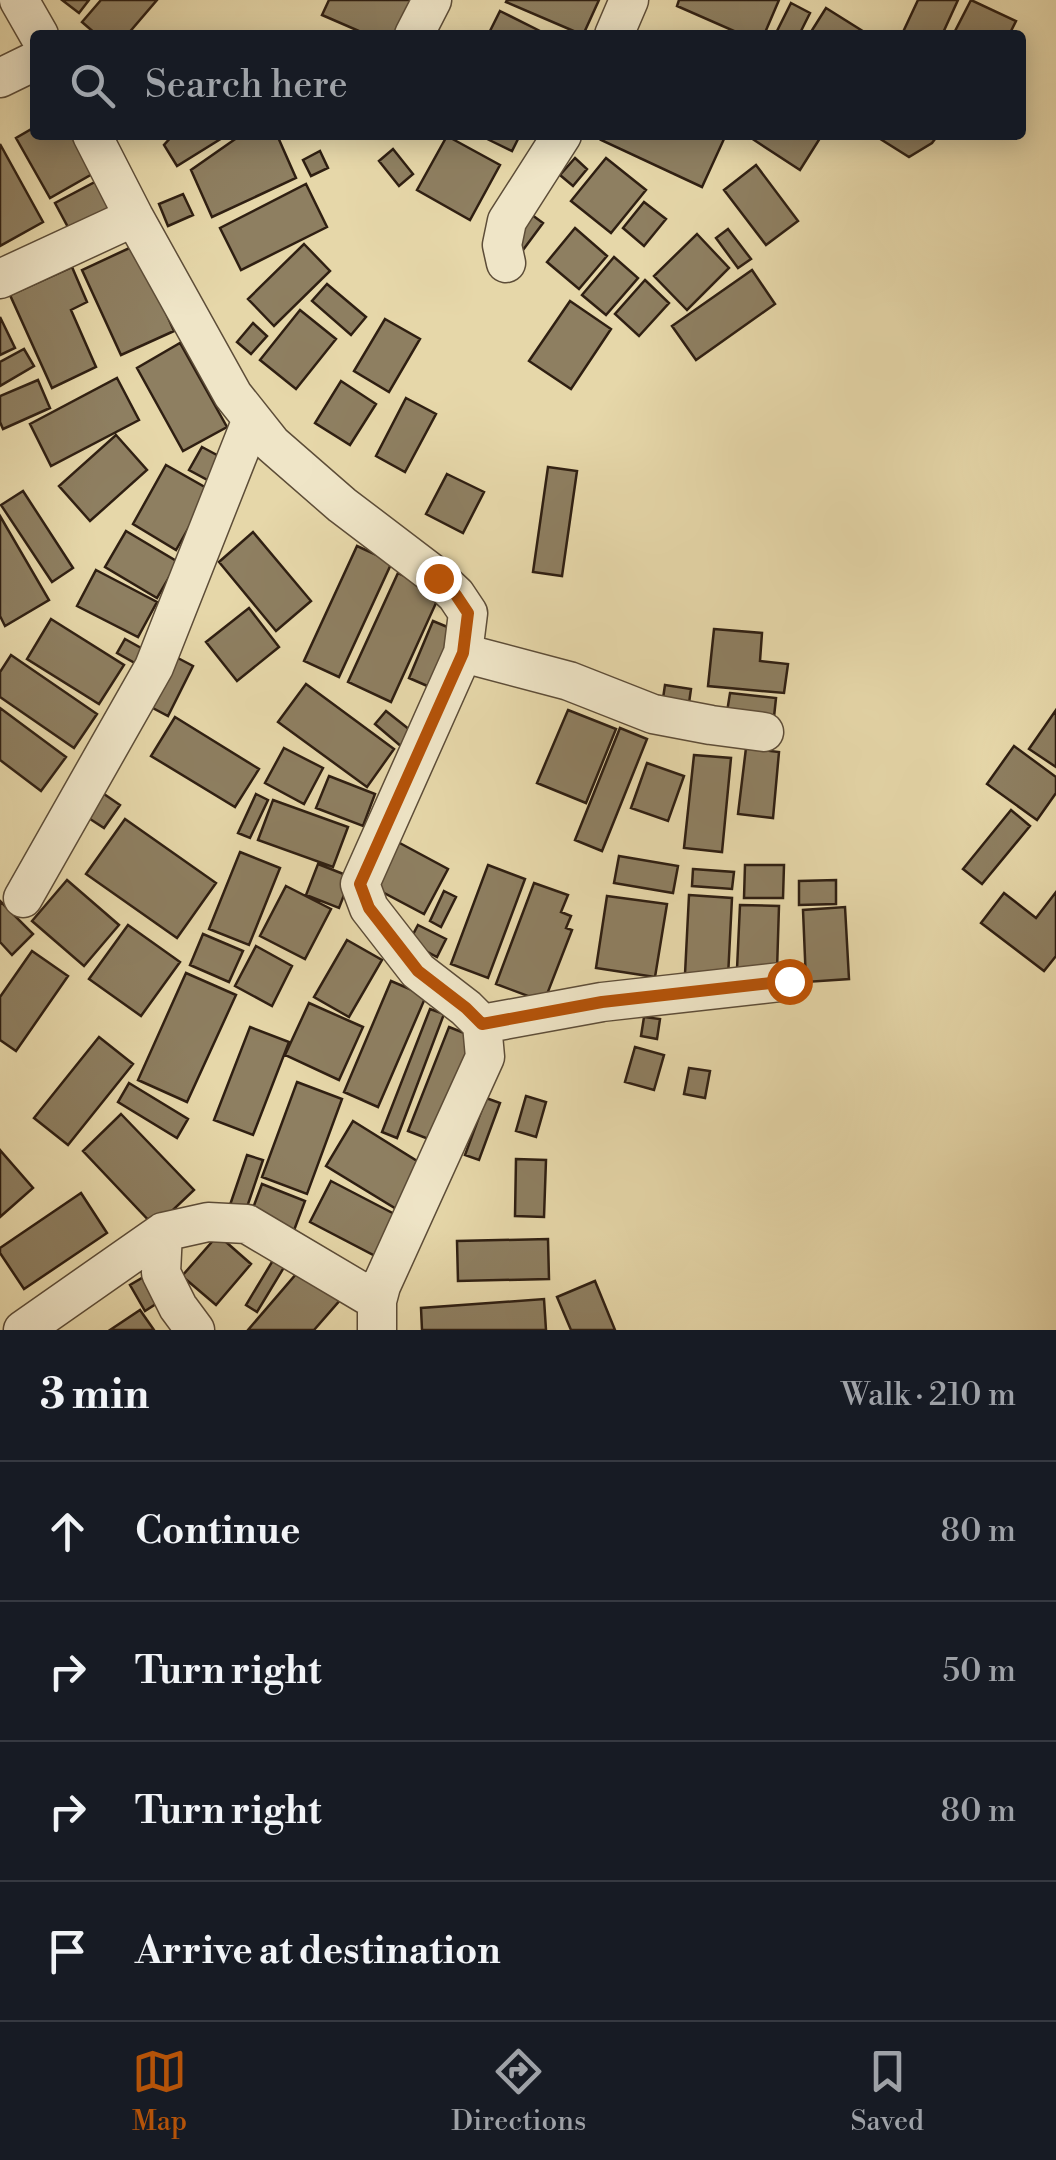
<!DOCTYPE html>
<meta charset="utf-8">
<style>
body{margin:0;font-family:"Libre Bodoni",serif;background:#242831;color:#f1f3f6}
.stop{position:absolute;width:30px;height:30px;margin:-22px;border:8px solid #b45309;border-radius:50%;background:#fff}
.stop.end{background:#b45309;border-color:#fff;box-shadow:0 2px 10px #0008}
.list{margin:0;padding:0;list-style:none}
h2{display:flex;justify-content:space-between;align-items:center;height:130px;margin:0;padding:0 40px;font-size:42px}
h2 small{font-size:32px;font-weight:400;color:#9ea1a6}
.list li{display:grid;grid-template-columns:65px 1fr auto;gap:30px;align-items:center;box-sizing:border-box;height:140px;padding:0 40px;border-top:2px solid #363941}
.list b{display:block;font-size:38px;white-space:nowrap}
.list em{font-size:32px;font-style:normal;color:#9ea1a6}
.icon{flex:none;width:55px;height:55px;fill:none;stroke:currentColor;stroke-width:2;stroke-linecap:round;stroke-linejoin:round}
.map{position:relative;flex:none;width:1056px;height:1330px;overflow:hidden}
.search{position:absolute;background:#171b24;box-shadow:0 5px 25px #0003;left:30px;right:30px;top:30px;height:110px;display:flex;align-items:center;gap:25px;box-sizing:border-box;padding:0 35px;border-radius:10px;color:#9ea1a6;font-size:38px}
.sheet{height:690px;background:#171b24}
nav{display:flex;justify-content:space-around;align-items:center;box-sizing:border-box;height:140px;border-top:2px solid #363941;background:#171b24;font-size:28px;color:#9ea1a6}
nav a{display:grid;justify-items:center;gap:5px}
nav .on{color:#b45309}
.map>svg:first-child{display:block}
.building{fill:#8e7f61;stroke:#2f1f12;stroke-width:2.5}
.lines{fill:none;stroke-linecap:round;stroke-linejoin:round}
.minor-casing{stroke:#5d4d38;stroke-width:41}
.minor{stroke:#efe5c7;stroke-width:38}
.route{stroke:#b45309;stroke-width:12}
</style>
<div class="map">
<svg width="1056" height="1330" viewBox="0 0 1056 1330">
<rect width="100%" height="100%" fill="#e6d7a9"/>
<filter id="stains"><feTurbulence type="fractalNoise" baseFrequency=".002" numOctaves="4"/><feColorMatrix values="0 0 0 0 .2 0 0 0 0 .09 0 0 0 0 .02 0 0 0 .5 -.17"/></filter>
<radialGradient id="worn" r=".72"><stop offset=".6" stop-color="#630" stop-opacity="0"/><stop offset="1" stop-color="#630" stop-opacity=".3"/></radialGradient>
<path class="building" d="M62,0h27l-10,13z
M101,0h56l-30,35h-30l-15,-13z
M329,0h86l-16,35h-31l-46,-20z
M507,0h92l-16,35 -77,-33z
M679,0h100l-15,35h-21l-66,-29z
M918,0h40l-16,35h-31l-8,-3z
M971,0l45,21 -7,14h-56z
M791,3l19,10 -11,22h-24z
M826,8l43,27h-60z
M500,11l48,24h-60z
M35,127v8h38l21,38 -44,25 -34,-60z
M173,135h54l-50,31 -13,-21z
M241,135h36l19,43 -84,39 -21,-47z
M479,135h41l-8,16z
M604,135h111l9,4 -22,48 -101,-47z
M753,135h69l-22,35 -49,-32z
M874,135h64l-6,8 -23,14z
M447,136l53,29 -30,55 -53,-30z
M0,144l43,78 -43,24z
M393,149l20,25 -14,12 -20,-25z
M320,151l8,17 -17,8 -8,-16z
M575,158l12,11 -14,17 -13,-11z
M606,158l40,32 -35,43 -40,-32z
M756,165l42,56 -32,24 -42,-55z
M95,182l14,26 -40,21 -14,-26z
M306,184l21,43 -86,43 -21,-42z
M183,194l10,21 -25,11 -9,-22z
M644,202l22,17 -22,27 -21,-18z
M528,212l15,11 -20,27 -15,-11z
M575,228l32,28 -28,33 -32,-27z
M728,229l23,30 -13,9 -22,-30z
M697,234l32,34 -42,42 -33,-34z
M304,244l26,27 -56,55 -26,-27z
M136,245l38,86 -53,24 -39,-85z
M614,257l24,21 -32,37 -24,-20z
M72,267l15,35 -16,8 25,57 -44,21 -42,-93z
M752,270l23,34 -79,56 -24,-34z
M645,280l24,23 -30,33 -24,-22z
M327,284l39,33 -15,18 -39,-34z
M570,301l41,28 -40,60 -42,-28z
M300,310l36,29 -40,50 -36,-29z
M0,317l15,31 -15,7z
M385,319l35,20 -31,53 -35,-21z
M253,323l14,13 -16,18 -14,-12z
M180,343l47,84 -44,24 -46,-83z
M24,349l10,17 -34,20v-24z
M117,378l22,42 -88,46 -21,-42z
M38,380l12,28 -47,21 -3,-7v-26z
M341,381l35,23 -26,41 -35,-22z
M406,398l30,16 -31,58 -29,-16z
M116,435l31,35 -57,51 -31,-35z
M202,447l26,14 -13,23 -26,-14z
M166,465l44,25 -34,60 -43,-26z
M548,467l29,4 -15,105 -29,-4z
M447,474l37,18 -21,41 -37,-19z
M23,491l50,77 -21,14 -51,-77z
M0,516l49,84 -44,26 -5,-10z
M126,531l52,31 -21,36 -52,-31z
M253,532l58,69 -35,30 -57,-69z
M357,546l35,16 -53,115 -35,-16z
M96,570l61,32 -19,35 -61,-31z
M398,573l43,19 -50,110 -43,-20z
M249,608l30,39 -42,34 -31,-39z
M51,619l73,46 -25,39 -72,-45z
M433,621l24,10 -25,57 -23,-10z
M714,629l48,4 -2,28 28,3 -4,29 -76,-7z
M125,639l25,14 -8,14 -25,-14z
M11,655l86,59 -23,34 -74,-51v-25z
M174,656l19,10 -25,50 -19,-10z
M306,684l88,65 -27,38 -89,-65z
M665,685l26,4 -3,21 -26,-5z
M730,693l46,5 -2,19 -47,-5z
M0,708l66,49 -25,34 -41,-31z
M568,710l48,19 -30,74 -49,-20z
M1056,710v57l-27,-18z
M386,711l29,23 -12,14 -28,-24z
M175,717l84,52 -24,38 -84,-51z
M620,728l27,11 -45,112 -27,-11z
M1014,746l42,31v16l-19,27 -50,-36z
M284,748l39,20 -19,36 -39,-21z
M746,748l33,4 -6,66 -35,-4z
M694,755l37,3 -9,94 -38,-4z
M647,763l37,13 -16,45 -37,-13z
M329,776l46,18 -12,32 -47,-18z
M104,794l16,11 -16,23 -17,-11z
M256,794l12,6 -18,38 -12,-5z
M273,800l75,27 -15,40 -75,-27z
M1011,810l19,16 -48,58 -19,-15z
M125,819l91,64 -39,55 -91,-64z
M396,841l52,28 -24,45 -53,-28z
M240,852l40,16 -31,77 -40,-16z
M619,856l59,10 -5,27 -59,-10z
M318,864l33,13 -12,31 -33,-13z
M488,865l37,14 -37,99 -37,-14z
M745,865h39l-1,33h-39z
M693,869l41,3 -2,17 -40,-3z
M67,880l52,45 -35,41 -52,-45z
M836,880v24l-37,1v-24z
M534,883l34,12 -7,17 10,4 -5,12 6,2 -28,72 -48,-18z
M286,886l45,23 -26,50 -45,-23z
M444,891l12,6 -15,30 -11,-6z
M1056,892v64l-12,15 -63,-48 23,-30 32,25z
M689,895l43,3 -4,79 -43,-3z
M607,896l60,8 -12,73 -59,-9z
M0,901l33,33 -21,21 -12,-13z
M740,905l39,1 -2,64 -40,-1z
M845,907l4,72 -43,3 -3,-72z
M128,925l52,37 -39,54 -52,-37z
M418,925l28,14 -9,18 -28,-15z
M203,934l40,17 -14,31 -39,-17z
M347,940l35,20 -33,57 -35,-20z
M256,946l36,20 -20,40 -37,-20z
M32,951l36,25 -52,75 -16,-11v-43z
M186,973l50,22 -49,107 -49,-22z
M391,981l35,15 -48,111 -34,-15z
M309,1003l54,24 -24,53 -54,-25z
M430,1009l14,5 -47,124 -15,-6z
M644,1017l16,2 -3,20 -16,-3z
M250,1027l39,15 -36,93 -39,-15z
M449,1027l33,13 -41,104 -33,-13z
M99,1037l34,27 -65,81 -34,-27z
M635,1047l29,8 -10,35 -29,-8z
M689,1068l21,3 -5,27 -21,-4z
M297,1082l45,17 -35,95 -45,-17z
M129,1083l59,36 -11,19 -59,-36z
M526,1096l20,6 -10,35 -20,-6z
M486,1098l14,5 -21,57 -14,-5z
M121,1114l73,76 -39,37 -72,-76z
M353,1121l72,45 -27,44 -72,-44z
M0,1150l33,38 -33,29z
M247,1155l16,5 -17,50 -16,-5z
M516,1159l30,1 -2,57 -29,-1z
M331,1181l73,38 -21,41 -73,-38z
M262,1184l43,17 -12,32 -43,-17z
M81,1193l26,40 -83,56 -24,-36v-5z
M218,1235l33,29 -35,41 -34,-29z
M548,1239l1,40 -91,2 -1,-40z
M275,1257l11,7 -29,48 -11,-7z
M303,1266l38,33 -27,31h-66z
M147,1275l15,25 -17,11 -15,-26z
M595,1281l20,49h-44l-14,-33z
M544,1299l2,31h-124l-1,-22z
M140,1310l14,20h-44z"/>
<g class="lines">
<defs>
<path id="minor" d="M19,0l20,35
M414,35l18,-35
M614,35l15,-35
M0,78l35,-17
M92,135l42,82 99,178 39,49 70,61 96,73 18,17 12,18 -5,40 -103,231 9,24 49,63 48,37 16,16 3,33 -104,229 -4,15v29
M506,263l-4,-18 5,-24 55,-86
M0,279l134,-62
M463,653l106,28 84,33 58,11 53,7
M23,898l131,-231 98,-248
M482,1024l120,-22 187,-21
M163,1232l-2,41 17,34 17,23
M23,1330l140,-98 45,-10 39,2 130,77"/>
</defs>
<use href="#minor" class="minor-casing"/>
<use href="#minor" class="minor"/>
</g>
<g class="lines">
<path class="route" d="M438,578l18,17 12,18 -5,40 -103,231 9,24 49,63 48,37 16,16 120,-22 187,-21"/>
</g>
<rect width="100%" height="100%" filter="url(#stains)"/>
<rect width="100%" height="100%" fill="url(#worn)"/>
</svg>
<div class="stop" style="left:789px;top:981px"></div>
<div class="stop end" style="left:438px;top:578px"></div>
<div class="search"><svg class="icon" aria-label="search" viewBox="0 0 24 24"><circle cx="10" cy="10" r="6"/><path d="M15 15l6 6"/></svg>Search here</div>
</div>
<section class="sheet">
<h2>3 min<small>Walk · 210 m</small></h2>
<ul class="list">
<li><svg class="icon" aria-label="ahead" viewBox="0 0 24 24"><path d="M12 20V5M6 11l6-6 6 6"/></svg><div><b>Continue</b></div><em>80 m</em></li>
<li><svg class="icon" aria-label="right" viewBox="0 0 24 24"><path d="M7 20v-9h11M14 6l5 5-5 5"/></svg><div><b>Turn right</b></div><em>50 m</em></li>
<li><svg class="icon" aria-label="right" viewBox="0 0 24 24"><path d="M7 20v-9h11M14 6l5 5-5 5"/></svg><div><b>Turn right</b></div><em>80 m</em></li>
<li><svg class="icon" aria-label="arrive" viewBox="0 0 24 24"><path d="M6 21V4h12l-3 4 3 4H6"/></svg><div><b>Arrive at destination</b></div></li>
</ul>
</section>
<nav>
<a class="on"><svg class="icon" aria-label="map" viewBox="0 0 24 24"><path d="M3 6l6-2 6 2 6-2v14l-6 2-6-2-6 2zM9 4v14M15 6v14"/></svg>Map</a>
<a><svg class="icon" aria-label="directions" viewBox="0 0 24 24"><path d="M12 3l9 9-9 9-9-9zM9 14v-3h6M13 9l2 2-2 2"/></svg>Directions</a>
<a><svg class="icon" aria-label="saved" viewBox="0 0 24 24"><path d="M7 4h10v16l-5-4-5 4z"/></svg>Saved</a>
</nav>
